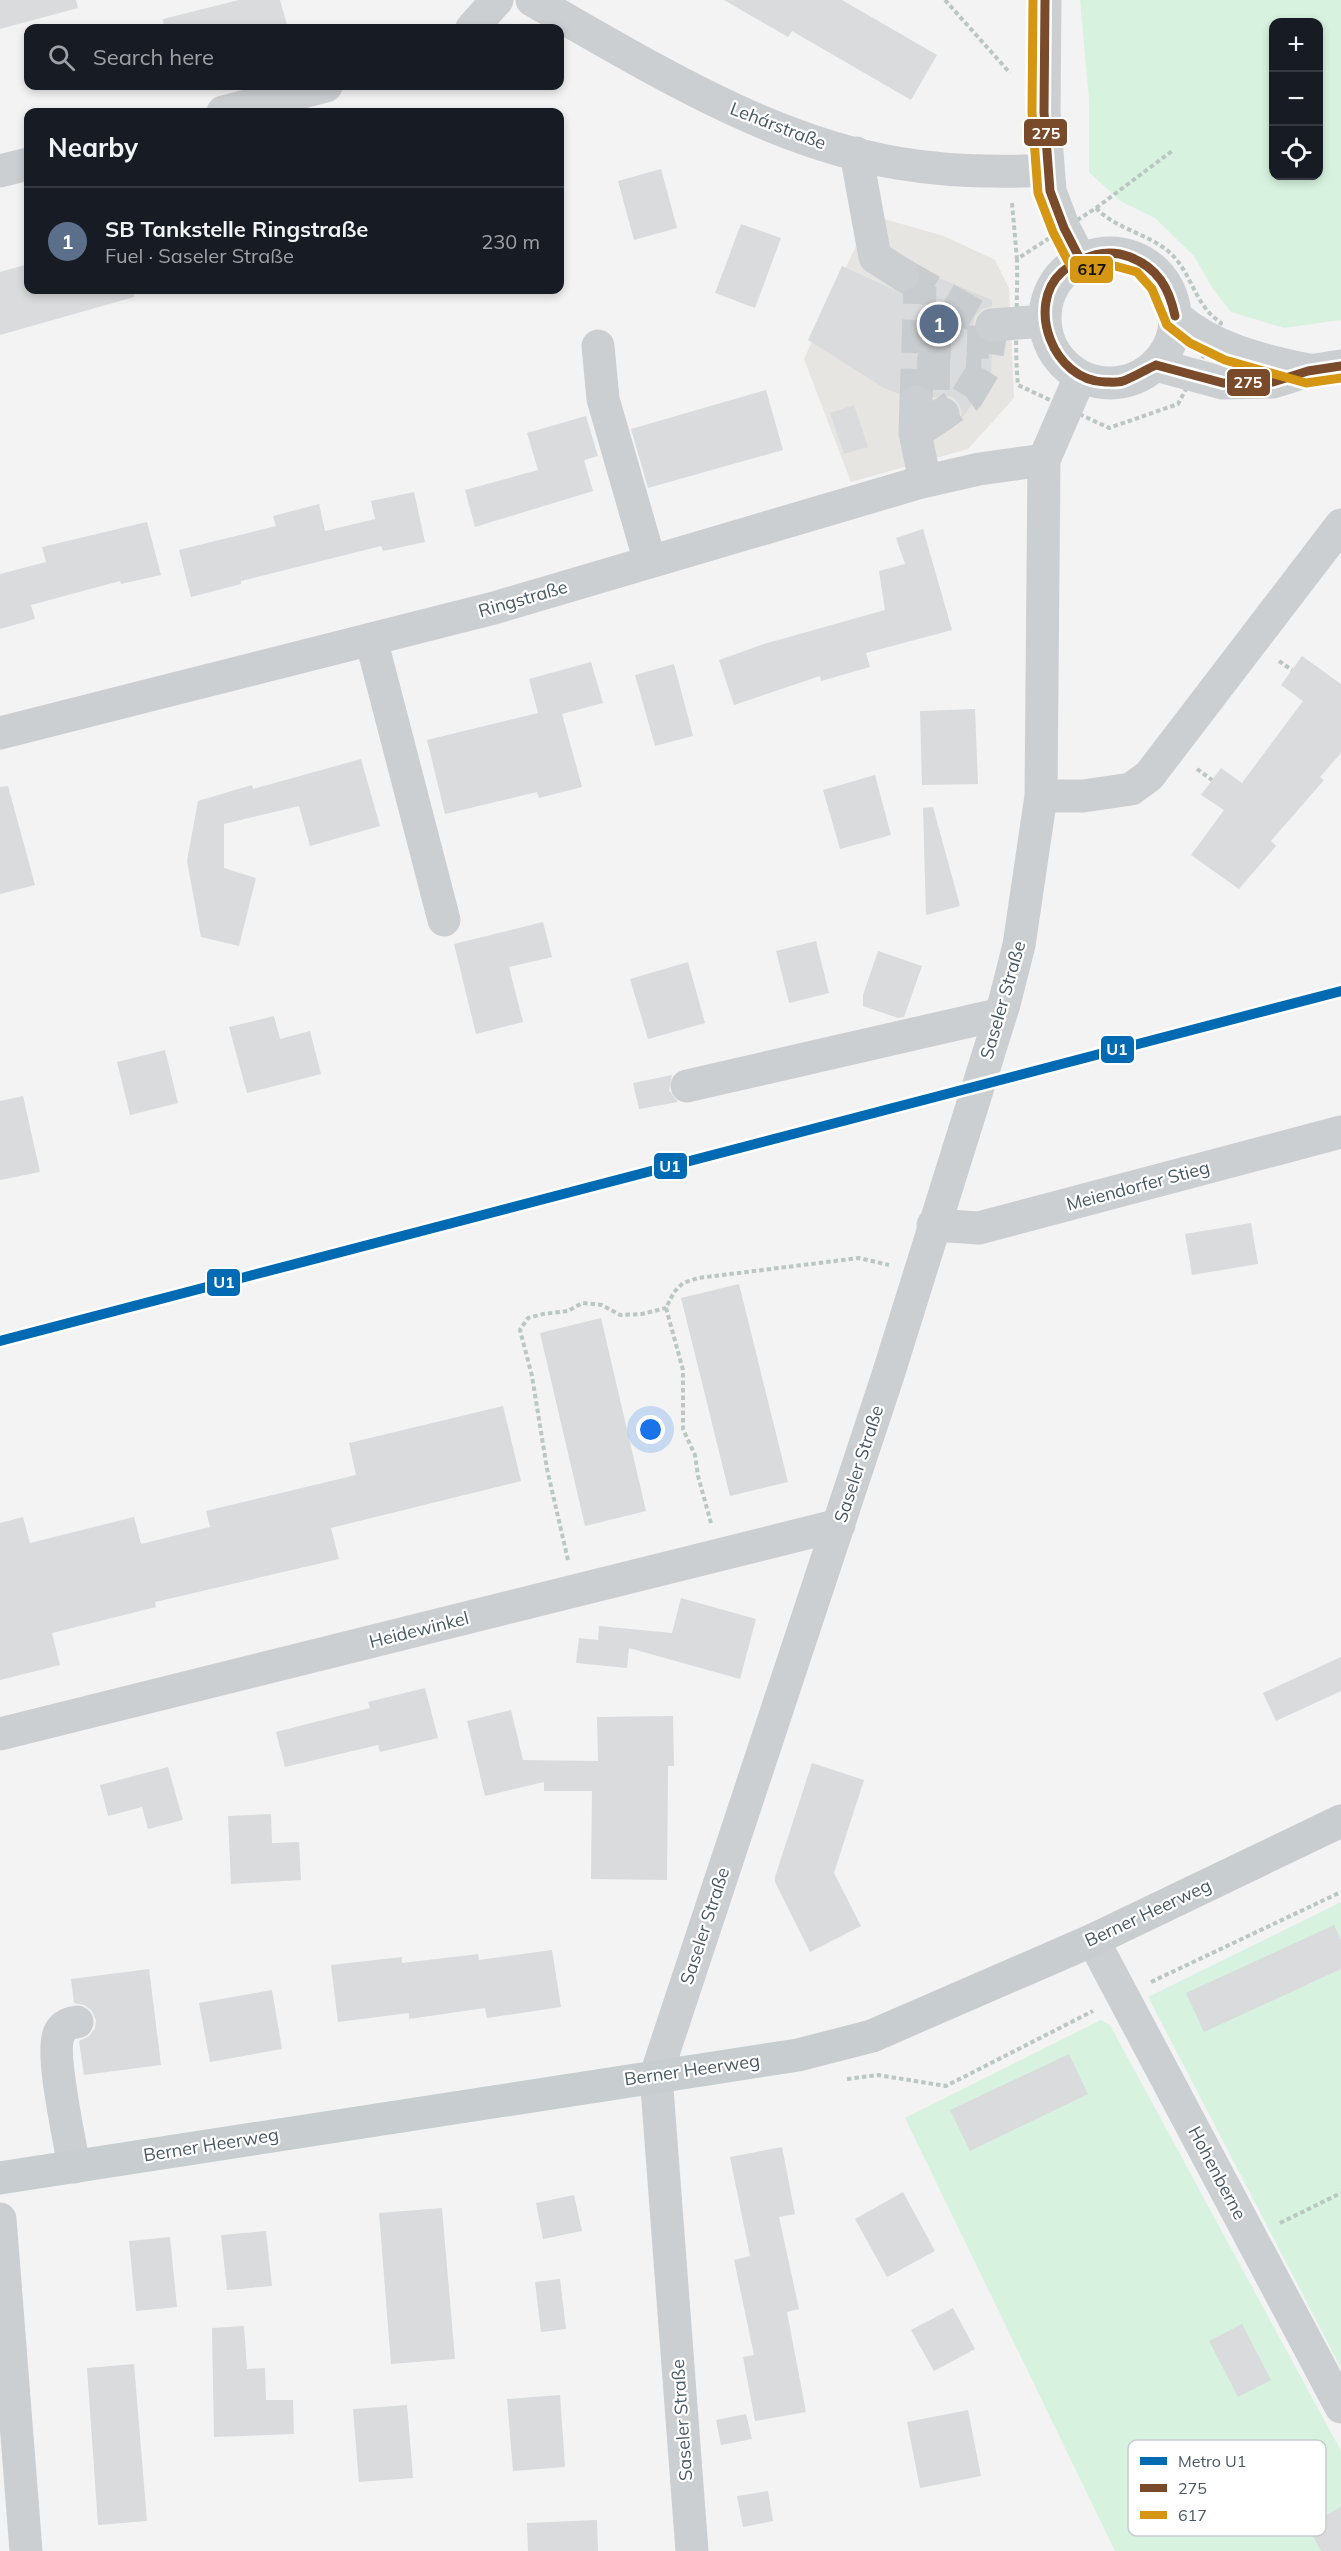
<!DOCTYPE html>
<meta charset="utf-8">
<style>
body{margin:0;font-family:Mulish,sans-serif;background:#242831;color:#f1f3f6}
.controls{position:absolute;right:18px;top:18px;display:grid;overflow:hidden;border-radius:12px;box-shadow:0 3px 9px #0003}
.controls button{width:54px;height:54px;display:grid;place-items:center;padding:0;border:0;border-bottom:2px solid #363941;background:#171b24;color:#f1f3f6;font:30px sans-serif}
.you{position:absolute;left:651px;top:1430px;width:21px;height:21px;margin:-15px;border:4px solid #fff;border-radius:50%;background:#1a73e8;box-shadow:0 0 0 9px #1a73e833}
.badge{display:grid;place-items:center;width:39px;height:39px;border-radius:50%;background:#ea580c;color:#fff;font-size:20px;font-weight:700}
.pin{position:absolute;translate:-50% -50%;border:3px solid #fff;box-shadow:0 2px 6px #0006}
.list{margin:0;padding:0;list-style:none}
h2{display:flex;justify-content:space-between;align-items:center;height:78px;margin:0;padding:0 24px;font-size:26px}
h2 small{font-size:20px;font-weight:400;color:#9ea1a6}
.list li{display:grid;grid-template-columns:39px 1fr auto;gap:18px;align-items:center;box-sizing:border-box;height:108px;padding:0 24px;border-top:2px solid #363941}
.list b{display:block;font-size:22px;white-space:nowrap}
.list p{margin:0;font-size:20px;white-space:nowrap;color:#9ea1a6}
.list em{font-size:20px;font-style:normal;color:#9ea1a6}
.icon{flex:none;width:33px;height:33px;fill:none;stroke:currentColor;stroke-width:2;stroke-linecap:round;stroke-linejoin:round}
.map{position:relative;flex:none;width:1341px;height:2551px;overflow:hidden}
.search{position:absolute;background:#171b24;box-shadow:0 3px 9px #0003;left:24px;top:24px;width:540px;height:66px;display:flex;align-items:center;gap:15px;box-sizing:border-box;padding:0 21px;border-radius:12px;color:#9ea1a6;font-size:22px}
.panel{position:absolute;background:#171b24;box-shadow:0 3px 9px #0003;left:24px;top:108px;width:540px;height:186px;border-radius:12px}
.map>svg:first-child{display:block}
.commercial{fill:#e6e5e2}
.green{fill:#d7f3df;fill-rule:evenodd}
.building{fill:#d9dbdc}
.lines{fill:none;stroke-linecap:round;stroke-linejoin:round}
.minor-tunnel{stroke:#c8ccce;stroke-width:33;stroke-dasharray:33 16;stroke-linecap:butt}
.path{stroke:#bac7c2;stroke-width:4;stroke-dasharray:4.5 3;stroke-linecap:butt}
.minor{stroke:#cccfd2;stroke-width:33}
.major{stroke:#c8ced0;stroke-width:33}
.bus-1-casing{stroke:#fff;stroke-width:14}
.bus-2-casing{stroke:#fff;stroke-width:14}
.bus-1{stroke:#7a4b2a;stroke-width:9}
.bus-2{stroke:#d49613;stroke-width:9}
.metro-1-casing{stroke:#fff;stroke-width:15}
.metro-1{stroke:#006ab3;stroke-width:10}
.labels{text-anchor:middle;stroke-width:4.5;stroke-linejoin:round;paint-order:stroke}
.street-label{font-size:18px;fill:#485861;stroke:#fff}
.key{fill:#fff;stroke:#c8cdd0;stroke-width:1.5}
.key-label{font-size:16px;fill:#485861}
.line-badge{stroke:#fff;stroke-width:2}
.badge-label{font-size:16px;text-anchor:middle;font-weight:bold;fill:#fff}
.pale-badge-label{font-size:16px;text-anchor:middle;font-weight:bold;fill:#111}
</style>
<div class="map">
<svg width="1341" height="2551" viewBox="0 0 1341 2551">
<rect width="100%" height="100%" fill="#f3f3f3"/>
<path class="commercial" d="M870,215l74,21 51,24 14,28 5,110 -46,51 -117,33 -47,-123z"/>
<path class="green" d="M1080,0h261v320l-57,8 -53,-16 -18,-23 -19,-33 -39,-38 -35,-17 -31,-29v-72zM1318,22v154h-44v-154z
M1341,1902v466l-193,-371z
M1101,2020l9,5 231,426v100h-226l-210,-433z"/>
<path class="building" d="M0,0h76l2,8 -78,21z
M239,0h41l8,28h-124l-1,-9z
M724,0h118l95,55 -26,45 -119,-69 -4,6z
M661,169l16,59 -43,12 -16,-59z
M741,224l40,14 -26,70 -40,-15z
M28,264v26h105l1,7 -134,38v-63z
M842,266l61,28 8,-2 7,-6 4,-10 -2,-6 72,30v6l-10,3 -7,7 -2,10 4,10 6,6 9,1 -1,36 -30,40 1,-7 -3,-8 -7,-7 -10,-2 -8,3 -8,-12 -9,-3 -10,3 -8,8 -15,-6 -76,-48z
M766,390l17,60 -135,38 -17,-59z
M854,405l14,42 -24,7 -14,-41z
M586,416l12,40 -14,4 9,31 -118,36 -10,-37 73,-20 -11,-37z
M414,492l11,50 -42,9 -2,-5 -140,35v3l-50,13 -12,-47 97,-24 -3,-10 46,-12 6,27 50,-12 -4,-18z
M147,522l14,53 -40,9 -1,-3 -89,24 4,14 -35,10v-55l46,-12 -4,-15z
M923,529l29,101 -86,23 4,14 -49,14 -1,-5 -86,29 -15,-45 45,-16 121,-34 -6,-39 26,-7 -9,-26z
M1302,656l39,28v69l-21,24 4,3 -53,61 5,5 -37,43 -48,-34 33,-45 -23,-15 20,-27 21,15 61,-82 -22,-16z
M591,662l12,41 -41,11 20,73 -43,11 -2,-6 -92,22 -18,-74 111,-27 -9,-34z
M674,664l19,72 -38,10 -20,-71z
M975,709l3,75 -56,1 -2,-74z
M361,759l19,67 -70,20 -11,-40 -75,18v44l32,10 -17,68 -38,-9 -14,-76 11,-60 54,-16 1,4z
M875,775l16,60 -51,14 -17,-59z
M8,786l27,99 -35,9v-107z
M933,807l27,99 -34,9 -3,-107z
M543,922l9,35 -43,10 14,55 -47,12 -22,-90z
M816,941l13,52 -40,10 -13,-52z
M878,951l44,15 -18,51 -6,1 -35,-12v-11z
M688,962l17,61 -57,16 -18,-60z
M274,1016l6,23 30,-8 11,43 -74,19 -18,-66z
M165,1050l13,53 -48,12 -13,-53z
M672,1075l-3,15 9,12 -39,7 -6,-26z
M23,1096l17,76 -40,8v-79z
M1251,1223l7,41 -66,11 -7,-41z
M739,1284l49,198 -58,14 -49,-198z
M601,1318l45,193 -61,15 -45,-193z
M503,1406l18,75 -190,47 8,31 -184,43 1,5 -104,26 8,32 -60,15v-157l23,-6 7,26 104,-26 7,27 69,-17 -4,-16 150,-36 -7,-32z
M681,1598l75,21 -16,60 -111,-31 -2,20 -51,-5 3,-25 19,2 1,-14 73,7z
M1341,1657v34l-65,30 -13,-28z
M425,1688l13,50 -58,14 -2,-7 -93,22 -9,-35 94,-24 -2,-6z
M511,1710l12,50 75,1 -1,-44 76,-1 1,50h-6l-1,114 -76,-1 1,-88h-48v-9l-59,14 -18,-75z
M812,1763l52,17 -30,93 27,53 -51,26 -35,-70v-5z
M168,1767l15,53 -35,9 -6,-22 -34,9 -8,-31z
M271,1814l1,29 27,-1 2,38 -70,4 -3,-68z
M1334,1925l7,15v29l-137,63 -18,-39z
M552,1950l9,57 -74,11 -2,-10 -76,11v-6l-71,9 -7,-57 71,-8v6l76,-9 1,6z
M149,1969l12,96 -77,10 -5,-34 10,-5 6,-8 1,-8 -5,-10 -7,-5 -10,-2 -3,-24z
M272,1990l10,59 -72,13 -11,-59z
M1069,2054l19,40 -118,57 -20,-41z
M782,2147l13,67 -16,3 20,92 -12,3 19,100 -51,9 -12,-64 11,-2 -20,-95 16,-4 -20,-99z
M903,2192l32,59 -48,26 -32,-58z
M574,2195l8,36 -39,8 -7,-36z
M442,2208l13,151 -64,5 -12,-151z
M266,2231l6,55 -45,4 -6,-55z
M170,2237l7,70 -41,4 -7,-70z
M560,2279l6,50 -25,3 -6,-50z
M953,2308l22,41 -41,22 -23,-41z
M1242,2324l29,56 -33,17 -29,-56z
M244,2326l3,43 18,-1 1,32h27l1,34 -80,3 -2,-109z
M134,2364l13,157 -49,4 -11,-157z
M560,2395l5,72 -52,4 -6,-72z
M407,2405l6,73 -54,4 -6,-73z
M968,2410l13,66 -61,12 -13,-66z
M746,2414l6,25 -31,6 -5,-25z
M768,2491l5,30 -30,6 -6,-31z
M1341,2507v44h-20l-14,-26z
M597,2520l1,31h-70l-1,-28z"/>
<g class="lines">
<path class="minor-tunnel" d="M903,275l89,50 -7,42 -18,30 -24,17
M918,341l71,1
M917,373l64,1
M916,402l4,-116"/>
<path class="path" d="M945,0l65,73
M1012,203l5,56
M1096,208c20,21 50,25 72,43 18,15 23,37 36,55 4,7 11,12 17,17l-43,81 -69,24 -91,-43c-4,-40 0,-85 -1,-126z
M1096,208l76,-57
M1279,661l13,9
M1197,769l15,11
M711,1523l-13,-47 -3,-21 -12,-26v-59l-17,-62 8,-16 9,-9 15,-5 161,-20 30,7
M568,1560l-21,-91 -15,-93 -12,-46 8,-12 15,-4 25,-3 14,-8 20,2 18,10 22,-1 24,-6
M1151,1982l190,-90
M847,2079l31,-4 68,11 147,-75
M1280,2223l61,-30"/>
<path class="minor" d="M532,0c114,64 234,141 365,163 52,9 98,10 150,7
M1045,0l-1,112 6,79 14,37 16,31
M472,28l25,-28
M223,112l103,-26
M856,153l19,104 28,18
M0,171l28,-7
M1045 318a65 65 0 1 1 130 0a65 65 0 1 1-130 0Z
M1175,316c38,33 85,44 133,54
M992,325l52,-4
M598,346l5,53 47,163
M1156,365l67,18 50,-1 35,-11 33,-5
M916,402l-1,31 10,48
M915,433l28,-19
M371,639l73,281
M0,733l494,-125 424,-125 61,-14 65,-9
M1041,796h42l48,-7 18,-13 192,-251
M687,1086l314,-72
M933,1225l46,3 362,-96
M0,1734l839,-209
M1093,1940l248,467
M74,2167c-4,-26 -24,-114 -15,-133 3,-8 10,-11 18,-12
M0,2219l26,332
M692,2551l-36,-476 232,-700 116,-371 15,-59 22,-149 3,-336 36,-83"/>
<path class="major" d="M0,2178l798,-123 74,-19 221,-96 248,-119"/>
<defs>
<path id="bus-1" d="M1045,0l-1,112 6,79 14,37 16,31
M1156,365c-11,5 -22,12 -33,16 -6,2 -13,1 -18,1 -52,-1 -80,-77 -43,-110 4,-4 11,-7 16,-10 16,-9 34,-12 52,-5 28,11 39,31 45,59
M1156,365l67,18 50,-1 35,-11 33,-5"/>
<path id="bus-2" d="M1033,0l-1,112 6,81 15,39 18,35 9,4 35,-5 22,6 15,17 15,36 23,18 35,17 81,23 35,-5"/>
</defs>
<use href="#bus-1" class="bus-1-casing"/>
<use href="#bus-2" class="bus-2-casing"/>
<use href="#bus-1" class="bus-1"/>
<use href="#bus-2" class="bus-2"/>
<defs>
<path id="metro-1" d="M0,1341l1341,-350"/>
</defs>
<use href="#metro-1" class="metro-1-casing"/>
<use href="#metro-1" class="metro-1"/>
</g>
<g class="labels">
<g class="street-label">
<text transform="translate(778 126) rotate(21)" y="6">Lehárstraße</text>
<text transform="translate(523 599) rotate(-16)" y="6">Ringstraße</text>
<text transform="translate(1003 1000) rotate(-74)" y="6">Saseler Straße</text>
<text transform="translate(1138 1186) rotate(-15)" y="6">Meiendorfer Stieg</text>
<text transform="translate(859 1464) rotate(-72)" y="6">Saseler Straße</text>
<text transform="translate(419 1630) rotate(-14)" y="6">Heidewinkel</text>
<text transform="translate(1148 1913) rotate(-25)" y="6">Berner Heerweg</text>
<text transform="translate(705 1926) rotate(-72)" y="6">Saseler Straße</text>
<text transform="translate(692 2070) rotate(-8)" y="6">Berner Heerweg</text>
<text transform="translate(211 2145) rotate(-9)" y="6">Berner Heerweg</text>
<text transform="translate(1217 2173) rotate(62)" y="6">Hohenberne</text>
<text transform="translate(682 2420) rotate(-94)" y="6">Saseler Straße</text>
</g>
</g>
<rect x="1128" y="2440" width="198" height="96" rx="9" class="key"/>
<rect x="1140" y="2457" width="27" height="8" fill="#006ab3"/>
<rect x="1140" y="2484" width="27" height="8" fill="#7a4b2a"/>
<rect x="1140" y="2511" width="27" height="8" fill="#d49613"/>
<g class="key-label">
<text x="1178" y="2467">Metro U1</text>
<text x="1178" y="2494">275</text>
<text x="1178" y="2521">617</text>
</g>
<g class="line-badge">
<rect x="1023" y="118" width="45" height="29" rx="6" fill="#7a4b2a"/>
<rect x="1069" y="255" width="45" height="29" rx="6" fill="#d49613"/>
<rect x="1226" y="368" width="45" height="29" rx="6" fill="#7a4b2a"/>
<rect x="1100" y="1035" width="35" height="29" rx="6" fill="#006ab3"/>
<rect x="653" y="1152" width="35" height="28" rx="6" fill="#006ab3"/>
<rect x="206" y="1268" width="35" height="29" rx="6" fill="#006ab3"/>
</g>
<g class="badge-label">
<text x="1046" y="139">275</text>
<text x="1248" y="388">275</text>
<text x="1117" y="1055">U1</text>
<text x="670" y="1172">U1</text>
<text x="224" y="1288">U1</text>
</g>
<g class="pale-badge-label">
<text x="1092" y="275">617</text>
</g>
</svg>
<div class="controls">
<button>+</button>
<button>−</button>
<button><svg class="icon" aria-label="locate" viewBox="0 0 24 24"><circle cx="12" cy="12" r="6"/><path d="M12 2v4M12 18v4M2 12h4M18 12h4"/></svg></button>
</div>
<div class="you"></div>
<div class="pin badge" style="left:939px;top:324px;background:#5c6f8a">1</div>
<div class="search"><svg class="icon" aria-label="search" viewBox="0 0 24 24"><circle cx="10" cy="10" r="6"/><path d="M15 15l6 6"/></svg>Search here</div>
<section class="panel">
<h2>Nearby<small></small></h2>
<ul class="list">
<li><span class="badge" style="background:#5c6f8a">1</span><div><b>SB Tankstelle Ringstraße</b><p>Fuel · Saseler Straße</p></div><em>230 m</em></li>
</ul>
</section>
</div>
